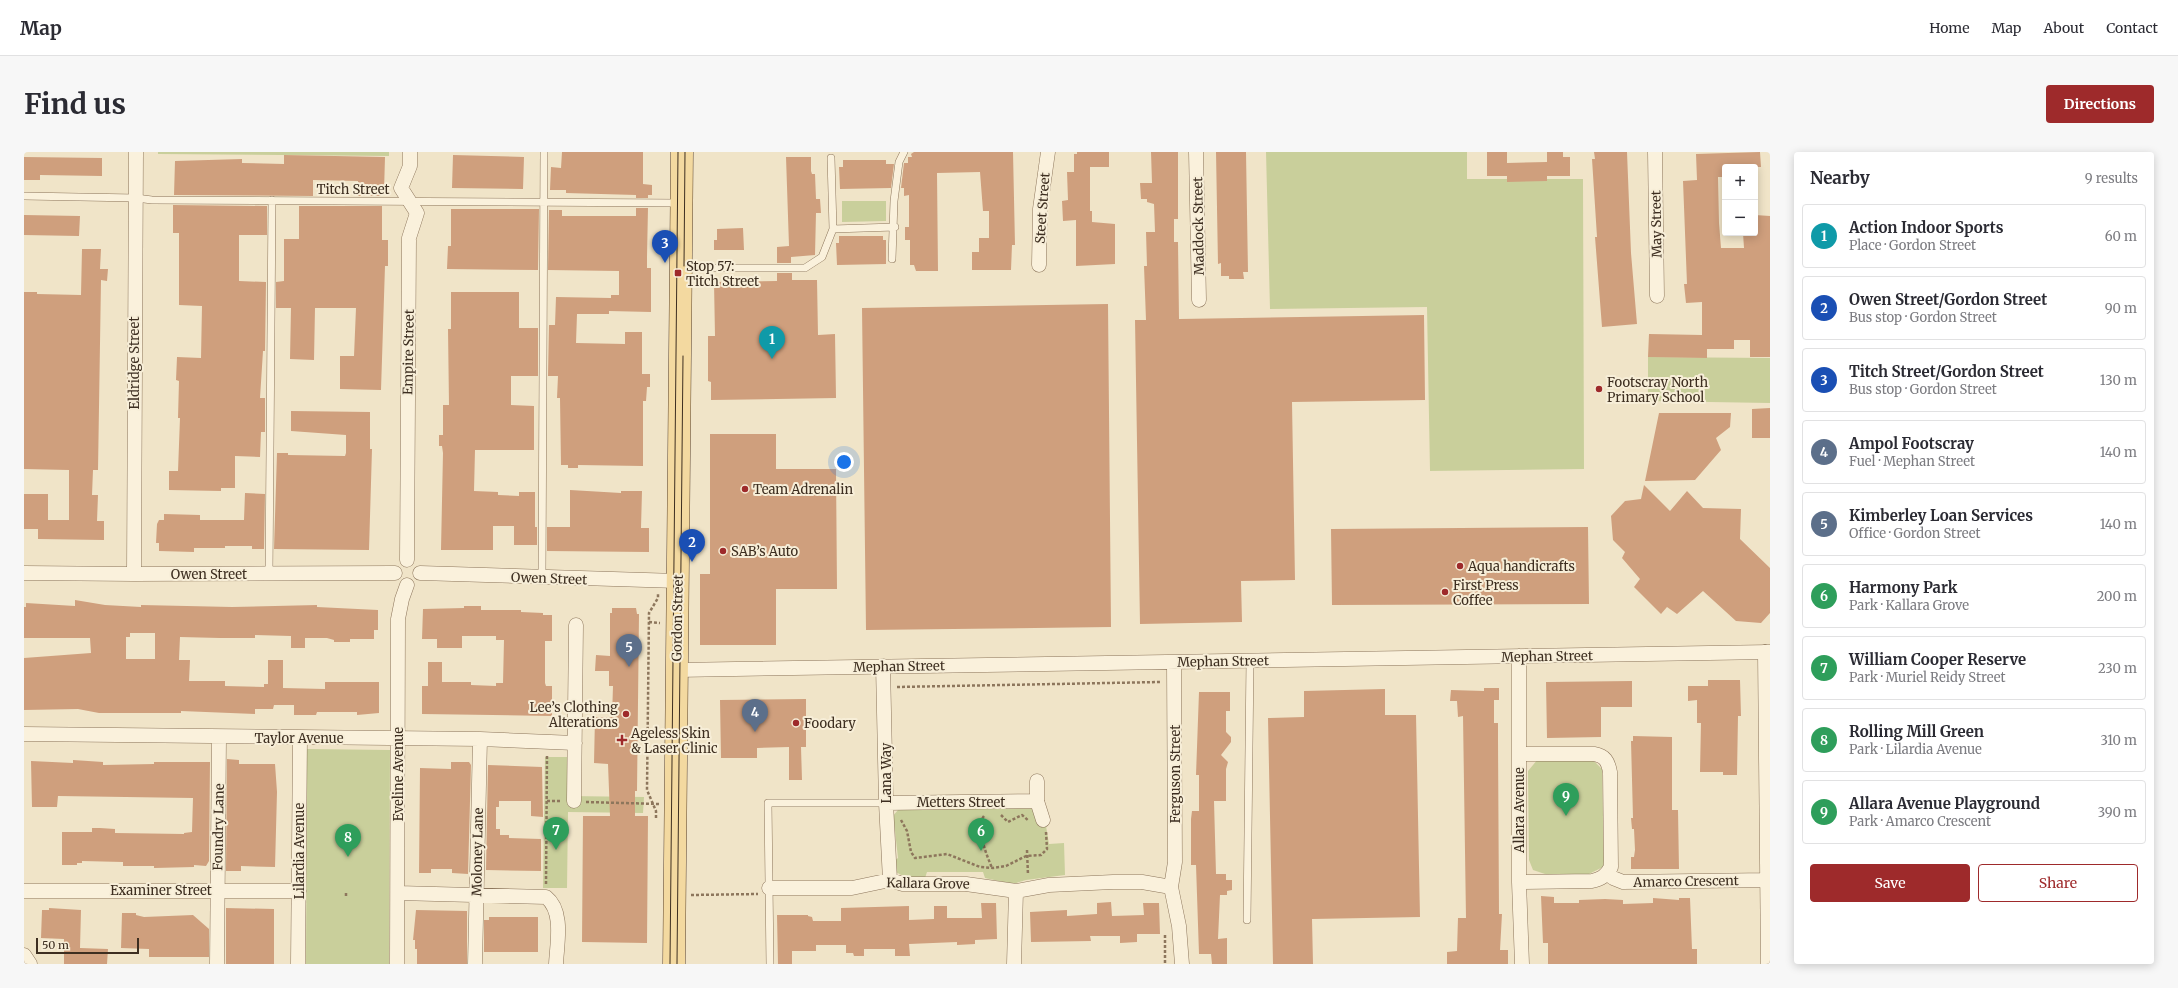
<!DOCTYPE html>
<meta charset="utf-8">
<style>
body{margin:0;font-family:Merriweather,serif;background:#f7f7f7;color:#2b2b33}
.controls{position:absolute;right:12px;top:12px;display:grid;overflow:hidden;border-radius:4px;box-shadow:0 2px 10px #0003}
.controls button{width:36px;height:36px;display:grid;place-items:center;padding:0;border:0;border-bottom:1px solid #e1e1e2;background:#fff;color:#2b2b33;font:20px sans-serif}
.scale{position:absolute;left:12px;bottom:10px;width:103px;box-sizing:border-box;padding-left:4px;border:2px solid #3d2e20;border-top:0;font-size:11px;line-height:14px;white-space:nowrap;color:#3d2e20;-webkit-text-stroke:3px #f7eed8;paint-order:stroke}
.you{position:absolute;left:820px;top:310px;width:14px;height:14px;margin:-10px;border:3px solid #fff;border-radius:50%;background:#1a73e8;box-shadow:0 0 0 6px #1a73e833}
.badge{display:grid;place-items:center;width:26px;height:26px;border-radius:50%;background:#9e2a2b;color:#fff;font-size:13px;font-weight:700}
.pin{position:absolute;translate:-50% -33px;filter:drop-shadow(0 1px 2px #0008)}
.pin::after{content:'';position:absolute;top:21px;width:14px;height:12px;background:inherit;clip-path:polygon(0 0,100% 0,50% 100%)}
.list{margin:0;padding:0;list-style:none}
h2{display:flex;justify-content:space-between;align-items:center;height:52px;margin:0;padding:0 16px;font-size:17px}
h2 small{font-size:13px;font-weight:400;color:#7c7c81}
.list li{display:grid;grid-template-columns:26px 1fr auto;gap:12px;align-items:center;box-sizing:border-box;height:64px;margin:0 8px 8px;padding:0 8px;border:1px solid #e1e1e2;border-radius:4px}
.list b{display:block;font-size:15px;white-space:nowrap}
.list p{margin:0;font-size:13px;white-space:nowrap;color:#7c7c81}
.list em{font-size:13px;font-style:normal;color:#7c7c81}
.actions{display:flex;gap:8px;padding:12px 16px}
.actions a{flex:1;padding:9px 0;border:1px solid #9e2a2b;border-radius:4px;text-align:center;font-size:14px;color:#9e2a2b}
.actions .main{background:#9e2a2b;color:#fff}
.map{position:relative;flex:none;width:1746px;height:812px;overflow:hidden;border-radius:4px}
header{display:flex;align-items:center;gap:24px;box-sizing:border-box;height:56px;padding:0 20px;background:#fff;border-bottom:1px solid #e1e1e2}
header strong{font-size:19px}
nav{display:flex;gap:22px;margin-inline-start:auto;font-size:14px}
.intro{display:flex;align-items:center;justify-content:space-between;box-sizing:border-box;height:96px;padding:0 24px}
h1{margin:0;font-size:28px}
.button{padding:10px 18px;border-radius:4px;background:#9e2a2b;color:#fff;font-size:14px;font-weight:700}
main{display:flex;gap:24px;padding:0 24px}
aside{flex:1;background:#fff;border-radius:4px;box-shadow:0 2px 10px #0003}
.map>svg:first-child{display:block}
.green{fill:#c9cf9b}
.building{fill:#cf9f7d;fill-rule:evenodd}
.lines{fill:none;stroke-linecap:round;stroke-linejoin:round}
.lane-casing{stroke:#8d765c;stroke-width:8}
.street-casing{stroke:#8d765c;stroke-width:15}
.primary-casing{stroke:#5b4430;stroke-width:23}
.path{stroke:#8d765c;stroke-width:2.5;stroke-dasharray:3 2;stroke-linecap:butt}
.lane{stroke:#faf1dc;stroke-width:7}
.street{stroke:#faf1dc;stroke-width:14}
.primary{stroke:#f3d9a0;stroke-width:22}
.tram{stroke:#3d2e20;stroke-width:1}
.poi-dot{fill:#9e2a2b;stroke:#f7eed8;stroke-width:1.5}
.labels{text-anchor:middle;stroke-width:4;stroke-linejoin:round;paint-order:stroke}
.street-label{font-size:13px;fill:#3d2e20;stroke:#f7eed8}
.poi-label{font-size:13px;fill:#3d2e20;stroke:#f7eed8;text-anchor:start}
</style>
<header>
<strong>Map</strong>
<nav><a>Home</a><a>Map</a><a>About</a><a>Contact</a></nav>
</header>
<div class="intro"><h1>Find us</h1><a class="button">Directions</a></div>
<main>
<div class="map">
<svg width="1746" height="812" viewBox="0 0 1746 812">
<rect width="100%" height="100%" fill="#f0e4c8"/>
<path class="green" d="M134,0h231v4l-231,-2z
M1242,0h201v27h116l1,290 -154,2 -3,-164 -157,2z
M818,49h44v20l-44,1z
M1624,205l122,1v45l-122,-2z
M283,597l83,1 -1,214h-83z
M521,605h23v39l76,1 -1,16 -75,-1 -1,76h-24z
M1567,606l11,11 2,92 -1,6 -14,7 -41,1 -15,-5 -4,-10 -1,-89 10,-12z
M1009,655l13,19 3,18 15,-1 1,32 -39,5 -13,4 -28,-6 -2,-6h-56l-2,6 -17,1 -12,-7 -2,-11 4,-3 -3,-27 -5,-1 2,-13 6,-7z"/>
<path class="building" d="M538,0h81v32l9,1v10h-4v3h-12v-3l-70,-2v-3h-16l1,-23 10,1z
M890,0h99l2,93h-3l-1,25h-39v-18h7v-14h10v-27h-6l-3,-39 -43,1 1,98h-22l-2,-6h-4v-25h-5v-13h4v-32l-5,1v-8h-3l3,-25h4v-6h4l-1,-3z
M1053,0h32v15h-19v44h2v11l23,2v40l-39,2v-46l-13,1 -1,-20 6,-1 -1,-28h7v-18h3z
M1127,0h27v67h-4v23h4l1,77 245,-4 1,85 -133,2 3,178 -54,1 1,41 -102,2 -5,-304h11l-2,-54h3l-1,-34h9l-1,-28 -7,-2v-3h-6l-1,-16h12z
M1192,0h30l2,120h-5l1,7h-15v-3h-8v-13l-3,1z
M1463,0h20v11l40,-1v-10h16v5h7v19h-23v5l-40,1v-6h-20z
M1570,0h33l4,101 6,71 -35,3 -7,-90h2l-5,-78h3z
M1736,0l1,15h-36v10h-7l1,46 2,25h23l-1,-15h12v-18l15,1v141h-20v-17h-16v9h-27v9l-59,-1 1,-23 53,1v-33l-16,1 -2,-19h3l-4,-103 14,-1 -1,-26z
M260,3l101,2 -1,35 -2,-1v5h-24v-15l-45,-1v16l-139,-1 1,-34 67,-2v4l42,1z
M429,3l71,2 -1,32 -71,-1z
M0,5l78,1v18l-62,-1v5h-16z
M762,5h25v14l1,3h3l1,25h4l1,14h-5l-1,42 -24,2v6h-14v-16l12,-1z
M819,8h43v4h8l-3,24 -51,1 -1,-22h4z
M149,53l94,1v29h-28v46l27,1 -1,69h-2l-3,47h5v34h-4l-1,25 -25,-1v32h-14v3l-52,-1v-19h9l2,-53h-2l1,-37 -3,-1 1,-23 24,1 1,-52 -23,-1v-72h-6z
M275,54h83v34h6v26h-3l-4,124 -41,-1v-33h14l2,-48h-41l-1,52 -24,-1 1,-51h-15v-26l8,-1v-42h15z
M612,56h12l-1,49v11h4v44l-42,-1v3h-32l-1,29 49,1v-12h17v42h8v13h-3l-1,14h-3v65l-65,-1v3h-10v-3h-7l-1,-67h-3l1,-22h-10l1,-51h6l1,-28 55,1v-3h8v-24l-71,-1 1,-60h13v6h74z
M427,57h88l-1,61 -91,-1 1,-23h3z
M0,63l56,1 -1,20 -55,-1z
M719,76l1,22h-30v-10h3v-11z
M815,84h44v4h3v24l-49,1 -1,-22h3z
M58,97h19l-1,20h8l-1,12 -6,-1 -3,190h-5l-1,25h6l-1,26h7v19l-66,-1v-10h-14v-35h24v26h21v-50l-45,-1v-177h13v2l44,1z
M753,121h15v7h25l1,55 17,-1 1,64 -125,2v-18l-3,-1v-45h7l-1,-54 63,-1z
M427,140h68v36h19v48h-27v29l23,1v44h-59l-1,41 24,1v3l21,1v-4h16v35h2v18h-23v-19h-21v24h-52l2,-97 -1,-7h-3v-11h4v-30h6l-1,-76h3z
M1084,152l3,323 -245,3 -4,-322z
M1746,256v30h-18v-29z
M267,259l79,1v37h2l-3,101 -95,-1 3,-96h11v2l57,1 1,-3v-18l-55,-4z
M1635,261h72l-1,14 -14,11 5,12 -26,30 -50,1z
M686,282h66v35h60l1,120h-61v56h-76v-71h10z
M1620,333l26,26 17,-20 16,17 38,1 -1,30 30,29v45l-9,10 -25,-2 -33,-30 -26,23 -10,-7 -6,7 -27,-27 6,-8 -18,-21 3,-6 -12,-12 -2,-24 14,-15 16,-2z
M546,338l51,3v-2h21l-1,37h8v24l-102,-1v-24h23z
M221,341l20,1 -1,55h-12v-3h-27v2h-31v4l-35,-1v-8h-3l1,-19 2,-4h5v-6l36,1v5h44z
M1564,375l1,77 -257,1 -1,-76z
M51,448l30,5 36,2v-2l91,2 85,-2v2l61,3v20h-4v9h-24v3h-16v-2l-7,-2h-22v10h-14v-12l-36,-1v3h-35l-40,-1 -1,23h11l-1,21h36v5l39,1v-3h4v-24h15v28l42,1v-7h54v31l-22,2v-3h-40l-1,3h-22v-10h-20l-1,4h-18v5l-74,-3v2h-82l-21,-4 -54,1v-52l67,-5 -1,-15h-66v-31h2v-4l49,3zM106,481h25v26h-29v-22h4z
M440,454h17v4h40v2l22,1v2h9v26h-7v42l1,3h6v30l-130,-2v-28h6v-24h14v20h29v3l25,1v-3h7l1,-43h-8v-4h-34v12h-25v-9h-15l1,-30 41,-1z
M588,456h24l1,6h2l-2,177h-2v25h13l-1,127 -65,-1 1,-126h27l-2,-52 -14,-1 1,-46h17l1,-31h-4v-15h-14l1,-16 14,1v-43h2z
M1684,528h32l1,36h-3l-1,59h-14v-3h-23l1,-49h-4v-23l-9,1v-15h20z
M1608,529v26h-31v30l-54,1 -1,-56z
M1460,536h15v12h-5v23h4v17l1,174h3l-2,36h8v14h-61v-12l10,-1 1,-33h8l-3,-202 -5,1 -1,-16h-7l1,-11 33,1z
M1361,537v26h31l4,202 -108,2 1,45h-40l-5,-246 36,-1v-26z
M1175,540h31v19h-4v21l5,5v5l-10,13 7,7 -2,7v32h-12l2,73h10v6h6v10l-5,1v4h-7l-2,44 9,-1v26h-15l-1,-10h-12l-3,-89h-5v-46l1,-8h7v-36h-3z
M782,547v48h-5l1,33h-13v-33l-32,1v10h-36l-1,-58z
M1609,584l39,1v73h6l1,59h-48v-12h3l1,-7 -1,-21h-2l-1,-11h2l-2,-77h2z
M203,607l12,1v4h36l2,28 -2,75 -34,-1v5h-15z
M49,608l30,2v3l51,-1v-2h56l-1,99 -3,5 -12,-1v2l-40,1v-2h-31v-4l-41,-1v2h-5v2h-15v-33h30v-4h8l15,1v4l69,1v-1l8,-1 1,-34 -135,-2 -1,11h-25l-1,-46 42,2z
M427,610h18l2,3 -3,109 -16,-1v-4h-21v4h-12l1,-105 31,1z
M464,613l54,2 1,50 -12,-1v-15h-32v6h-3v22h4v6h9v3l32,1v32l-55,-1z
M1517,744l13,1v6h25v-3l26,-1 18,1v4l30,-1v-5l26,2v-2h11l2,51h5v15h-149v-21h-5z
M1087,750l1,14 32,-1 -1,-12h16l1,31h-23v8l-17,1v-7h-30l1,5 -60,1 -1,-30 37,-2v6l30,-2v-11z
M957,751h15l1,36 -22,1v4l-18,1v-3l-48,2 1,12h-15v-7h-31v7h-10l-1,-3h-7v-8h-30v6h-24v13h-14l-1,-49h31v1l4,1 1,4h28v-13l68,-2v14l25,-1v-13h13v12h35z
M25,756l32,2 -1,38 28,1 -1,15h-43v-25l-23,-1 1,-28h7z
M202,756l48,1v55h-48z
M392,758l51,1v53h-50v-15h-2v-9h-2z
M98,761h14v2l8,2 49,-2 16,14v28h-60v-8l-28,-1z
M465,765h49v35h-54v-32h5z"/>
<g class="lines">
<defs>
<path id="lane" d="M807,6l2,71
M0,44l112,2 16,2 527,3
M868,107l2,-58 5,-39 5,-10
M660,116h121l17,-11 11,-28 62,-2
M245,422l3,-374
M518,426l2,-426
M1223,768l3,-259
M746,812l-2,-161h118"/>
<path id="street" d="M1172,0l3,148
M1631,0l2,144
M1015,113l1,-56 8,-57
M383,408l2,-322 8,-25 -16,-25 9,-22v-14
M0,421l110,1 261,-1
M396,421l258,8
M110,422l2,-422
M1741,500l3,312
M1495,504v226l3,82
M859,514l3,137 4,77
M653,518l1093,-18
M0,582l456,5 95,4
M1495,602h75c11,2 14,7 16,18l1,95c-5,9 -10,12 -19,14l-73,1
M1013,629v20l6,19
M550,649l2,-176
M862,651l151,-2
M1584,722l5,4 10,4 144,-2
M1147,735l4,-25 -1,-200
M745,736h83l38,-8 13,4h63l50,7 33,-6 64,-3h29l29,5 8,39 3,38
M0,739h275
M374,741l148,4c18,14 11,46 10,67
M0,803l6,9
M193,812l2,-226
M274,812l2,-226
M373,812l1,-345 4,-20 5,-14
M451,812l5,-225
M990,812l2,-73"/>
<path id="primary" d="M650,812l8,-812"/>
</defs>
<use href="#lane" class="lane-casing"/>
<use href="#street" class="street-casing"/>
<use href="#primary" class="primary-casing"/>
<path class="path" d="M625,470l11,1
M873,535l264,-5
M523,649h14
M562,650l73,2
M977,663l7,7 14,-7 7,6
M960,664c-9,11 3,40 8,52
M632,666v-7l-9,-21 2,-177 9,-15v-5
M877,668l6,11 4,21 4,6 32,-4 33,13 13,1 13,-2 20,-10 15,-1 6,-6 -1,-17
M1003,698l1,25
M522,732l1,-129
M667,743l67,-1
M322,744v-3
M1141,783v29"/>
<use href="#lane" class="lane"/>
<use href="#street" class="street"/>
<use href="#primary" class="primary"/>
<path class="tram" d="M660,114l1,-114
M646,812l8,-812
M653,812l6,-608"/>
</g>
<g class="poi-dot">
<rect x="650" y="117" width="8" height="8" rx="2"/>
<circle cx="1575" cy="237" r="4"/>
<circle cx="721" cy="337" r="4"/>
<circle cx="699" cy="399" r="4"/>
<circle cx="1436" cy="414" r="4"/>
<circle cx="1421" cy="440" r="4"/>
<circle cx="602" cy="562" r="4"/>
<circle cx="772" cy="571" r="4"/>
<path d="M596 582h4v4h4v4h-4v4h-4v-4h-4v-4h4z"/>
</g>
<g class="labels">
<g class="street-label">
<text x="329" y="42">Titch Street</text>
<text transform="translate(1018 56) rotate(-86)" y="5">Steet Street</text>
<text transform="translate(1632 72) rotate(-91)" y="5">May Street</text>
<text transform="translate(1174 74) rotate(-91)" y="5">Maddock Street</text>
<text transform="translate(384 200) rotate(-89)" y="5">Empire Street</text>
<text transform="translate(110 211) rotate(-90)" y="5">Eldridge Street</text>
<text x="185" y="427">Owen Street</text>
<text transform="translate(525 426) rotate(2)" y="5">Owen Street</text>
<text transform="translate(653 466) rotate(-89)" y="5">Gordon Street</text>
<text transform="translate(1523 504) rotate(-1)" y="5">Mephan Street</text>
<text transform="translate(1199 509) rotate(-1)" y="5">Mephan Street</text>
<text transform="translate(875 514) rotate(-1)" y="5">Mephan Street</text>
<text x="275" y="591">Taylor Avenue</text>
<text transform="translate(862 621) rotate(-90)" y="5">Lana Way</text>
<text transform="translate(374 622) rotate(-90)" y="5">Eveline Avenue</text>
<text transform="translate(1151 622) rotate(-90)" y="5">Ferguson Street</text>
<text x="937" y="655">Metters Street</text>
<text transform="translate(1495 658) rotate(-90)" y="5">Allara Avenue</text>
<text transform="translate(194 675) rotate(-89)" y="5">Foundry Lane</text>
<text transform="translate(275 699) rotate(-90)" y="5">Lilardia Avenue</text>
<text transform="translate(453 700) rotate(-89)" y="5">Moloney Lane</text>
<text transform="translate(1662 729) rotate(-1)" y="5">Amarco Crescent</text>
<text transform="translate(904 731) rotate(1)" y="5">Kallara Grove</text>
<text x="137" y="743">Examiner Street</text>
</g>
<g class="poi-label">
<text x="662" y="119">Stop 57:<tspan x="662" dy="15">Titch Street</tspan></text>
<text x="1583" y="235">Footscray North<tspan x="1583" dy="15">Primary School</tspan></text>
<text x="729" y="342">Team Adrenalin</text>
<text x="707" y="404">SAB’s Auto</text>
<text x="1444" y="419">Aqua handicrafts</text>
<text x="1429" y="438">First Press<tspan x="1429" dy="15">Coffee</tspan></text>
<text x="594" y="560" text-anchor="end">Lee’s Clothing<tspan x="594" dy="15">Alterations</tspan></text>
<text x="780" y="576">Foodary</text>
<text x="607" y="586">Ageless Skin<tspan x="607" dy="15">&amp; Laser Clinic</tspan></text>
</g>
</g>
</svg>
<div class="controls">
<button>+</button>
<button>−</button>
</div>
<div class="scale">50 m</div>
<div class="you"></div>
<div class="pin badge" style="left:748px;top:207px;background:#0f9aa8">1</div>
<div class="pin badge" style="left:668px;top:410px;background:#1a4fb4">2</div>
<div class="pin badge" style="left:641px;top:111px;background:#1a4fb4">3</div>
<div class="pin badge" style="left:731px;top:580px;background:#5c6f8a">4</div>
<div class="pin badge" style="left:605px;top:515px;background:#5c6f8a">5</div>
<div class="pin badge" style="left:957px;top:699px;background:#2e9e5b">6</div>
<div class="pin badge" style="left:532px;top:698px;background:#2e9e5b">7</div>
<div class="pin badge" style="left:324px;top:705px;background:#2e9e5b">8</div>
<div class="pin badge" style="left:1542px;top:664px;background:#2e9e5b">9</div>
</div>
<aside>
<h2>Nearby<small>9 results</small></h2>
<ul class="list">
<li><span class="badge" style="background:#0f9aa8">1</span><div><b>Action Indoor Sports</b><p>Place · Gordon Street</p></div><em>60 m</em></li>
<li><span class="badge" style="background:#1a4fb4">2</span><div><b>Owen Street/Gordon Street</b><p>Bus stop · Gordon Street</p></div><em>90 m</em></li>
<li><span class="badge" style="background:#1a4fb4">3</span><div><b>Titch Street/Gordon Street</b><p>Bus stop · Gordon Street</p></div><em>130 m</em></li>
<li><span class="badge" style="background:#5c6f8a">4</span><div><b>Ampol Footscray</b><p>Fuel · Mephan Street</p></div><em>140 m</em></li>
<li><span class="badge" style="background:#5c6f8a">5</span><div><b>Kimberley Loan Services</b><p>Office · Gordon Street</p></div><em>140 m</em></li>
<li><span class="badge" style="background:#2e9e5b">6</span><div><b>Harmony Park</b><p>Park · Kallara Grove</p></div><em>200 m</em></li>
<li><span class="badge" style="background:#2e9e5b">7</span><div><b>William Cooper Reserve</b><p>Park · Muriel Reidy Street</p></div><em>230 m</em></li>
<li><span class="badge" style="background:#2e9e5b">8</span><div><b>Rolling Mill Green</b><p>Park · Lilardia Avenue</p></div><em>310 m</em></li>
<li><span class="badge" style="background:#2e9e5b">9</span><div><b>Allara Avenue Playground</b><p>Park · Amarco Crescent</p></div><em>390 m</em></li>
</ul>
<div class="actions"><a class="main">Save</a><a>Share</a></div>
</aside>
</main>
